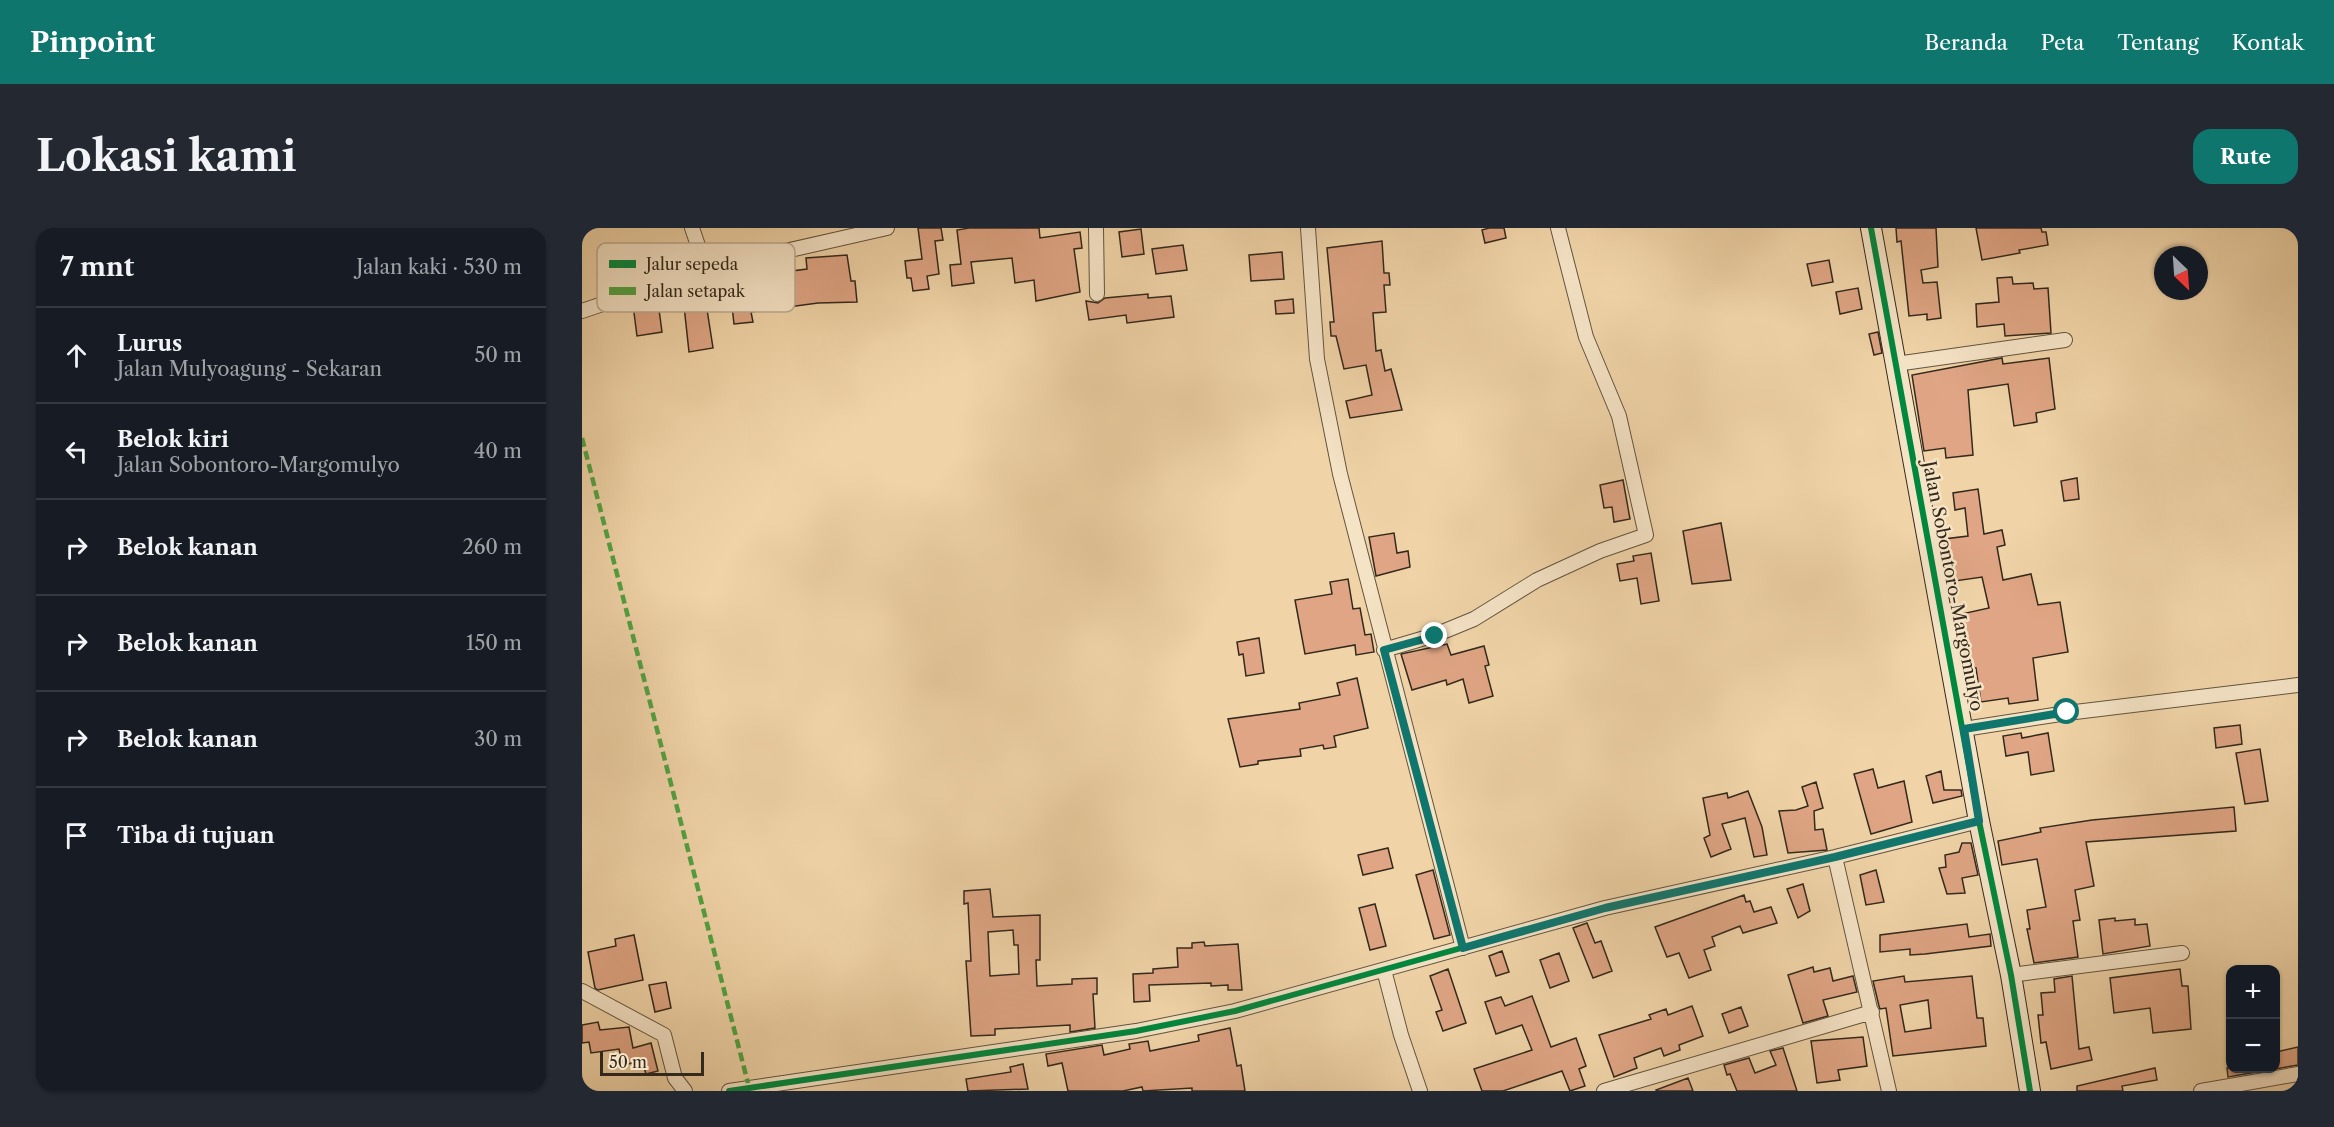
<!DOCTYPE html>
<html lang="id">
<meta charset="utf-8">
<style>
body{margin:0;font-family:"Libre Caslon Text",serif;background:#242831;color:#f1f3f6}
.controls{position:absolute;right:18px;bottom:18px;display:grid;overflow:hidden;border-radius:12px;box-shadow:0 2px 4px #0004}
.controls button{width:54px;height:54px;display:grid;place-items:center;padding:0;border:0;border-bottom:2px solid #363941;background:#171b24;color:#f1f3f6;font:30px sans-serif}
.compass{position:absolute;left:1572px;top:18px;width:54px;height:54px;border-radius:50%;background:#171b24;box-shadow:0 2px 4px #0004;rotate:155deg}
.scale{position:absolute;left:18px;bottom:15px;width:104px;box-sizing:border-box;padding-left:6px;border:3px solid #33291c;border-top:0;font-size:16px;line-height:21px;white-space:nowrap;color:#33291c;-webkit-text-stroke:4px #f5e3c6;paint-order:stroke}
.stop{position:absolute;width:18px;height:18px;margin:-14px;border:4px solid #0f766e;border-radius:50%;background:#fff}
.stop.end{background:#0f766e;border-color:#fff;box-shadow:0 2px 6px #0008}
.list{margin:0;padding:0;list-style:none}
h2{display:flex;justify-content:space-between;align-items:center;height:78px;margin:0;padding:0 24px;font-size:26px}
h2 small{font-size:20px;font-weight:400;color:#9ea1a6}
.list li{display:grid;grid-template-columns:39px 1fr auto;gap:18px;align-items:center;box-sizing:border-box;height:96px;padding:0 24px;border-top:2px solid #363941}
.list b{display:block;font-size:22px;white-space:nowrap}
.list p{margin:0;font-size:20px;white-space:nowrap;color:#9ea1a6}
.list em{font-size:20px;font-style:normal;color:#9ea1a6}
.icon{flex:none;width:33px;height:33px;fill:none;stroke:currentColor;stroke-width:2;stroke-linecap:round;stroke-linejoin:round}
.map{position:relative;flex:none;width:1716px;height:863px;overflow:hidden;border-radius:18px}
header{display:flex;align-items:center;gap:36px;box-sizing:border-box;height:84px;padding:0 30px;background:#0f766e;color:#fff}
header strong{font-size:28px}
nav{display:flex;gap:33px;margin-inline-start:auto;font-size:21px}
.intro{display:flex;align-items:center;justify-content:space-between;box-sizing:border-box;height:144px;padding:0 36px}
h1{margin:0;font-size:42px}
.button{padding:15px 27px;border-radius:18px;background:#0f766e;color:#fff;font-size:21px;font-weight:700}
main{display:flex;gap:36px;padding:0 36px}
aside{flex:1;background:#171b24;border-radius:18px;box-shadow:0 2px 4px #0004}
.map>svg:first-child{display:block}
.building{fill:#dfa584;stroke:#33291c;stroke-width:1.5;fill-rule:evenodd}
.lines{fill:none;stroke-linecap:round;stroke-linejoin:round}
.street-casing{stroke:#62543f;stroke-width:16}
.secondary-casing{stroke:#33291c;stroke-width:22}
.street{stroke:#f5e3c6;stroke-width:14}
.secondary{stroke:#f5e3c6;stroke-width:20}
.quiet{stroke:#52a341;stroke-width:4.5;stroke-dasharray:9 4.5;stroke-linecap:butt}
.cycleway-casing{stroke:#f5e3c6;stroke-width:10}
.cycleway{stroke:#00873e;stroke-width:6}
.route{stroke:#0f766e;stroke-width:8}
.labels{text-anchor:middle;stroke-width:5;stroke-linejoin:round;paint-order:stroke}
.street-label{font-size:18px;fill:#33291c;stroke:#f5e3c6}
.key{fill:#f5e3c6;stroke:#bbab93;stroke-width:1.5}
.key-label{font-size:16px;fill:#33291c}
</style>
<header>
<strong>Pinpoint</strong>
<nav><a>Beranda</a><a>Peta</a><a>Tentang</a><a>Kontak</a></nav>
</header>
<div class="intro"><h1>Lokasi kami</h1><a class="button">Rute</a></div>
<main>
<aside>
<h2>7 mnt<small>Jalan kaki · 530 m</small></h2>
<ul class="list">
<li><svg class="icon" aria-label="ahead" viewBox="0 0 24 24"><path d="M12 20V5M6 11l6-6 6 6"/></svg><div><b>Lurus</b><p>Jalan Mulyoagung - Sekaran</p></div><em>50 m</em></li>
<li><svg class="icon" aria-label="left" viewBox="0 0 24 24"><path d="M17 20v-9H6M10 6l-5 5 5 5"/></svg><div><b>Belok kiri</b><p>Jalan Sobontoro-Margomulyo</p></div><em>40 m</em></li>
<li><svg class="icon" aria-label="right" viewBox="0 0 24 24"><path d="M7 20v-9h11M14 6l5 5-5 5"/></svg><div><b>Belok kanan</b></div><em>260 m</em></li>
<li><svg class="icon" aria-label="right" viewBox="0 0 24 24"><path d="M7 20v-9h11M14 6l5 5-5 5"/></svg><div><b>Belok kanan</b></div><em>150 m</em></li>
<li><svg class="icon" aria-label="right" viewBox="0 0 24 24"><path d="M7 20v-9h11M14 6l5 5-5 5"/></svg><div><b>Belok kanan</b></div><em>30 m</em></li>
<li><svg class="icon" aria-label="arrive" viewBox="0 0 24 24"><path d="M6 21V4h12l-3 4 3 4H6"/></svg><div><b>Tiba di tujuan</b></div></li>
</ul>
</aside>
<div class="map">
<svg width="1716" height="863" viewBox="0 0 1716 863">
<rect width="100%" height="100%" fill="#f0d4a8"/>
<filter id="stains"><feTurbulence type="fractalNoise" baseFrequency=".00333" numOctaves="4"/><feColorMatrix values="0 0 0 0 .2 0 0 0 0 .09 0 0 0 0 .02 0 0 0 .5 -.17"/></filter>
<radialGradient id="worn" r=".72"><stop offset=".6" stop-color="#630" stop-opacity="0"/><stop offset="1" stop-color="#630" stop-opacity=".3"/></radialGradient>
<path class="building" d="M336,0h23l2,12 -8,1 4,33 -12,2 2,13 -16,2 -2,-13h-4l-2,-17 17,-2z
M387,0h70l1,10 40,-6 2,16 -8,1 6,43 -44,9 -2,-21 -19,3 -3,-25 -41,4 3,21 -22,3 -2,-21 11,-1 -4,-34z
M907,0h15l2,10 -21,5 -3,-13z
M1314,0h40l2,39 -17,3 2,13 14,-1 4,36 -14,2v-6l-18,2 -8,-75 -4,1z
M1394,0h65l1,4h4l2,13 -29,5 1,3 -38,7z
M559,1l3,25 -22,3 -3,-25z
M800,13l2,32h5l1,12h-6l2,27 -13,1 3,38 5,-1 4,21 6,-2 11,41 -52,8 -4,-17 26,-6 -6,-30 -22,4 -8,-33h-5l-1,-14h4l-7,-74z
M601,17l4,25 -31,4 -4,-25z
M700,24l2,27 -33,2 -2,-26z
M265,27l4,26h4l2,21 -39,1 -67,9 2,10 -19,2 -2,-18 -6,1 -5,-32 44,-6 2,11 26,-4 -1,-5 15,-2 -1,-11z
M1247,32l4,22 -21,4 -5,-22z
M1430,49l1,7 20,-1 1,6 14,-1 3,45 -46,3 -1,-12 -27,3 -1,-23 23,-2 -2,-24z
M1276,60l4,21 -22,5 -4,-22z
M566,66v4l23,-2 3,21 -47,6 -1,-8 -37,5 -3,-19 12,2 7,-5z
M711,71l1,14 -18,1 -1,-13z
M76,74l4,30 -25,4 -4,-31z
M124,75l7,45 -24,4 -5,-46z
M1296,104l4,21 -8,2 -5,-21z
M1420,130l1,6 46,-6 6,51 -19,4 1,9 -23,4 -6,-42 -40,6 5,65 -27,3 -1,-10 -21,3 -12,-76z
M1495,250l2,21 -15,2 -3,-20z
M1041,252l7,39 -16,3 -2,-15 -8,1 -4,-23z
M1396,261l6,45 18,-4 3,15 -8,2 6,33 28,-6 7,31 22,-3 8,50 -35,6 5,42 -29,4 -1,-6 -27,4 -5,-34 -12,1 -9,-46 3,-1 -1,-7 32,-7 -7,-31 -34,5 -4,-43 24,-3 -3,-28 -10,2 -2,-17z
M1139,295l10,57 -39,4 -9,-53z
M812,305l3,20 11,-2 2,16 -34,9 -7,-39z
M1069,325l8,48 -18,3 -4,-26 -17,3 -3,-17 17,-3 -1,-5z
M766,351l5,30 7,-1 5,27 6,-1 3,18 -18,3 -1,-10 -50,9 -10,-54 37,-6 -2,-12z
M677,410l5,35 -18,3 -3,-22 -4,1 -2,-13z
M865,416l4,11 33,-9 5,19 -4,1 8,30 -24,7 -6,-24 -16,6 -1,-5 -34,10 -11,-36z
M775,450l11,50 -34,8 2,11 -12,2 -1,-4 -23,4 1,7 -43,5v3l-18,3 -12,-48 72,-10 -1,-6 41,-8 -3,-12z
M1658,497l2,19 -26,4 -2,-20z
M1439,505l1,5 26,-5 6,38 -23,4 -3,-23 -22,4 -3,-20z
M1678,521l8,52 -23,3 -9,-51z
M1291,541l5,19 26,-7 8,41 -41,12 -17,-60z
M1359,543l3,19h17l1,6 -29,7 -7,-27z
M1234,554l7,26 -9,3 1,19 8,-1 4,21 -39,3 -9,-42 17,-1 12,-4 -6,-19z
M1166,563l14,36 5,28 -13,2 -9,-39 -23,6 9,25 -20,8 -7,-19 6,-3 -7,-37 24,-5 1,5z
M1652,579l2,24 -150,11 8,44 -19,4 5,30 -7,1 5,36 -44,6 -7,-34h3l-3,-19 19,-3 -9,-48 -35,6 -4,-24 43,-9 -1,-4 52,-8z
M1380,615h9l7,32 -16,3 3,15 -18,1 -8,-26 7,-1 -1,-12 14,-3z
M806,620l5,20 -30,7 -5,-20z
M851,642l17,65 -16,4 -18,-64z
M1294,642l8,32 -18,3 -6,-30z
M1221,656l7,27 -12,7 -11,-29z
M408,661l3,28 47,-2v45h-4l1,26 35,-2v-5l25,-1v16h-4l2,34 -25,4v-7l-75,4v6l-24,1 -5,-75h5l-3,-58 -4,1v-13zM431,702l1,15h4l1,29 -29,2 -2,-44z
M1162,667l2,7 4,-1 4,11 17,-5 6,16 -34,10 -3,-7 -28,11 3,9 -11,4 7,20 -22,8 -10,-25 -12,4 -12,-30z
M793,676l11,42 -16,4 -11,-42z
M1533,690v3l20,-2v6l12,-1 3,22 -47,8 -4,-34z
M1005,695l8,20 6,-2 11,30 -19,7 -20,-50z
M1385,696l2,13 21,-3 1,12 -66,8 -15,1v-6l-30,3v-17z
M52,707l9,45 -45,10 -3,-2 -7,-36 28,-6 -1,-7z
M622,714l1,4 33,-2 4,46h-14v-5l-17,1v-3l-62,2 1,16 -16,1 -1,-28 20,-1v-4l25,-2 -1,-19h15v-5z
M920,723l7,21 -13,4 -7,-20z
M977,725l10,28 -19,7 -10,-28z
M1231,739l1,5 16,-4 3,13 20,-5 4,16 -34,8 5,16 -25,7 -15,-48z
M866,741l18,54 -23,8 -7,-19 6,-2 -12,-34z
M1598,741l2,17h6l3,43 -38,4 -3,-25 -36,5 -4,-35z
M1322,748l1,6 67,-6 5,42h6l3,28 -93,10 -7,-48 -6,1 -1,-3 -6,-25zM1346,772l3,28 -26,4 -5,-27z
M1490,748l7,73 10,-2 3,13 -41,9 -5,-27 -5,1 -3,-28h5l-2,-22 14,-1 -1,-13z
M84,754l5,26 -16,4 -6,-27z
M950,768l19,51 25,-9 10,28 -7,3 6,17 -15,5 -8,-20 -59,20h-21l-8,-22 58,-19 -10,-25 -26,9 -11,-32 16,-5 4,9z
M1110,778l11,30 -24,9 1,5 -16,6 -3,-8 -27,10 3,10 -23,9 -15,-42 52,-16 -2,-4 17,-6 2,6z
M1159,779l7,19 -19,7 -7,-19z
M16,794l2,8 29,-3 4,21 18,-5 7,28 -12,3 -4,-13 -19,4 -4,-16 -28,4 -2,-11 -7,1v-18z
M648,800l7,38 4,-1 4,26h-53v-3l-49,3 -1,-4 -19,4h-55l-6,-28 -14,3 -2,-12 56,-9 2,10 26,-6 -1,-5 19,-3 2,10 49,-10 -1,-6z
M1281,809l4,29 -29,4 2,10 -23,3 -6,-42z
M1716,819v18l-70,12 -1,-9h49v-16z
M1201,820l14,43h-60l-7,-17 -3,1 -3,-10 25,-7 6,15 21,-8 -6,-14z
M441,836l5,25 -60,2 -2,-12 45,-7 -1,-5z
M1573,840l2,12 -35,6 1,5h-46v-5z
M1106,850l5,13h-36l-1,-1z"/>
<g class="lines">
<defs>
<path id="street" d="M110,0l14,41
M514,0l1,66
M726,0l9,131 23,115 123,474
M0,83l124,-42 181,-41
M1314,136l169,-24
M802,422l51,-15 39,-16 63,-39 63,-29 46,-16 -27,-119 -33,-79 -28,-109
M1382,501l103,-16 231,-28
M1253,629l54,234
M802,742l17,65 19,56
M1429,747l171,-22
M0,763l82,44 11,43 10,13
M147,863l407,-60 99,-20 370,-103 230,-51 144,-36
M1022,863l268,-79
M1619,863l97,-17"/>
<path id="secondary" d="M1289,0l108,593 32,154 19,116"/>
</defs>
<use href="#street" class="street-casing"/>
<use href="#secondary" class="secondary-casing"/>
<use href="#street" class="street"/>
<use href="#secondary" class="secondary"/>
<path class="quiet" d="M0,210l168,653"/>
<defs>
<path id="cycleway" d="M1289,0l108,593 32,154 19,116
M147,863l407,-60 99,-20 370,-103 230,-51 144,-36"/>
</defs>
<use href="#cycleway" class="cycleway-casing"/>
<use href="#cycleway" class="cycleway"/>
</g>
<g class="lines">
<path class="route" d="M853,408l-51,14 79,298 142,-40 230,-51 144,-36 -15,-92 103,-17"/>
</g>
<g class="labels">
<g class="street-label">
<text transform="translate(1371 358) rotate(79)" y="6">Jalan Sobontoro-Margomulyo</text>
</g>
</g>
<rect x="15" y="15" width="198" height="69" rx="9" class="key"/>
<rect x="27" y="32" width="27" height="8" fill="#00873e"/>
<rect x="27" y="59" width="27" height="8" fill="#52a341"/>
<g class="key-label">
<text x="64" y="42">Jalur sepeda</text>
<text x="64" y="69">Jalan setapak</text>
</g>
<rect width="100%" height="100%" filter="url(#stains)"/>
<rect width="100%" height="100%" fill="url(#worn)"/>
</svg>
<div class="controls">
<button>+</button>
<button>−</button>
</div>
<svg class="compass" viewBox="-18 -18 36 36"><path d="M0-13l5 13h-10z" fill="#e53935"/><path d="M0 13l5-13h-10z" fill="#9ea1a6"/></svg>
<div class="scale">50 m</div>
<div class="stop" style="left:1485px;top:484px"></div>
<div class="stop end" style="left:853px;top:408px"></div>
</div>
</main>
